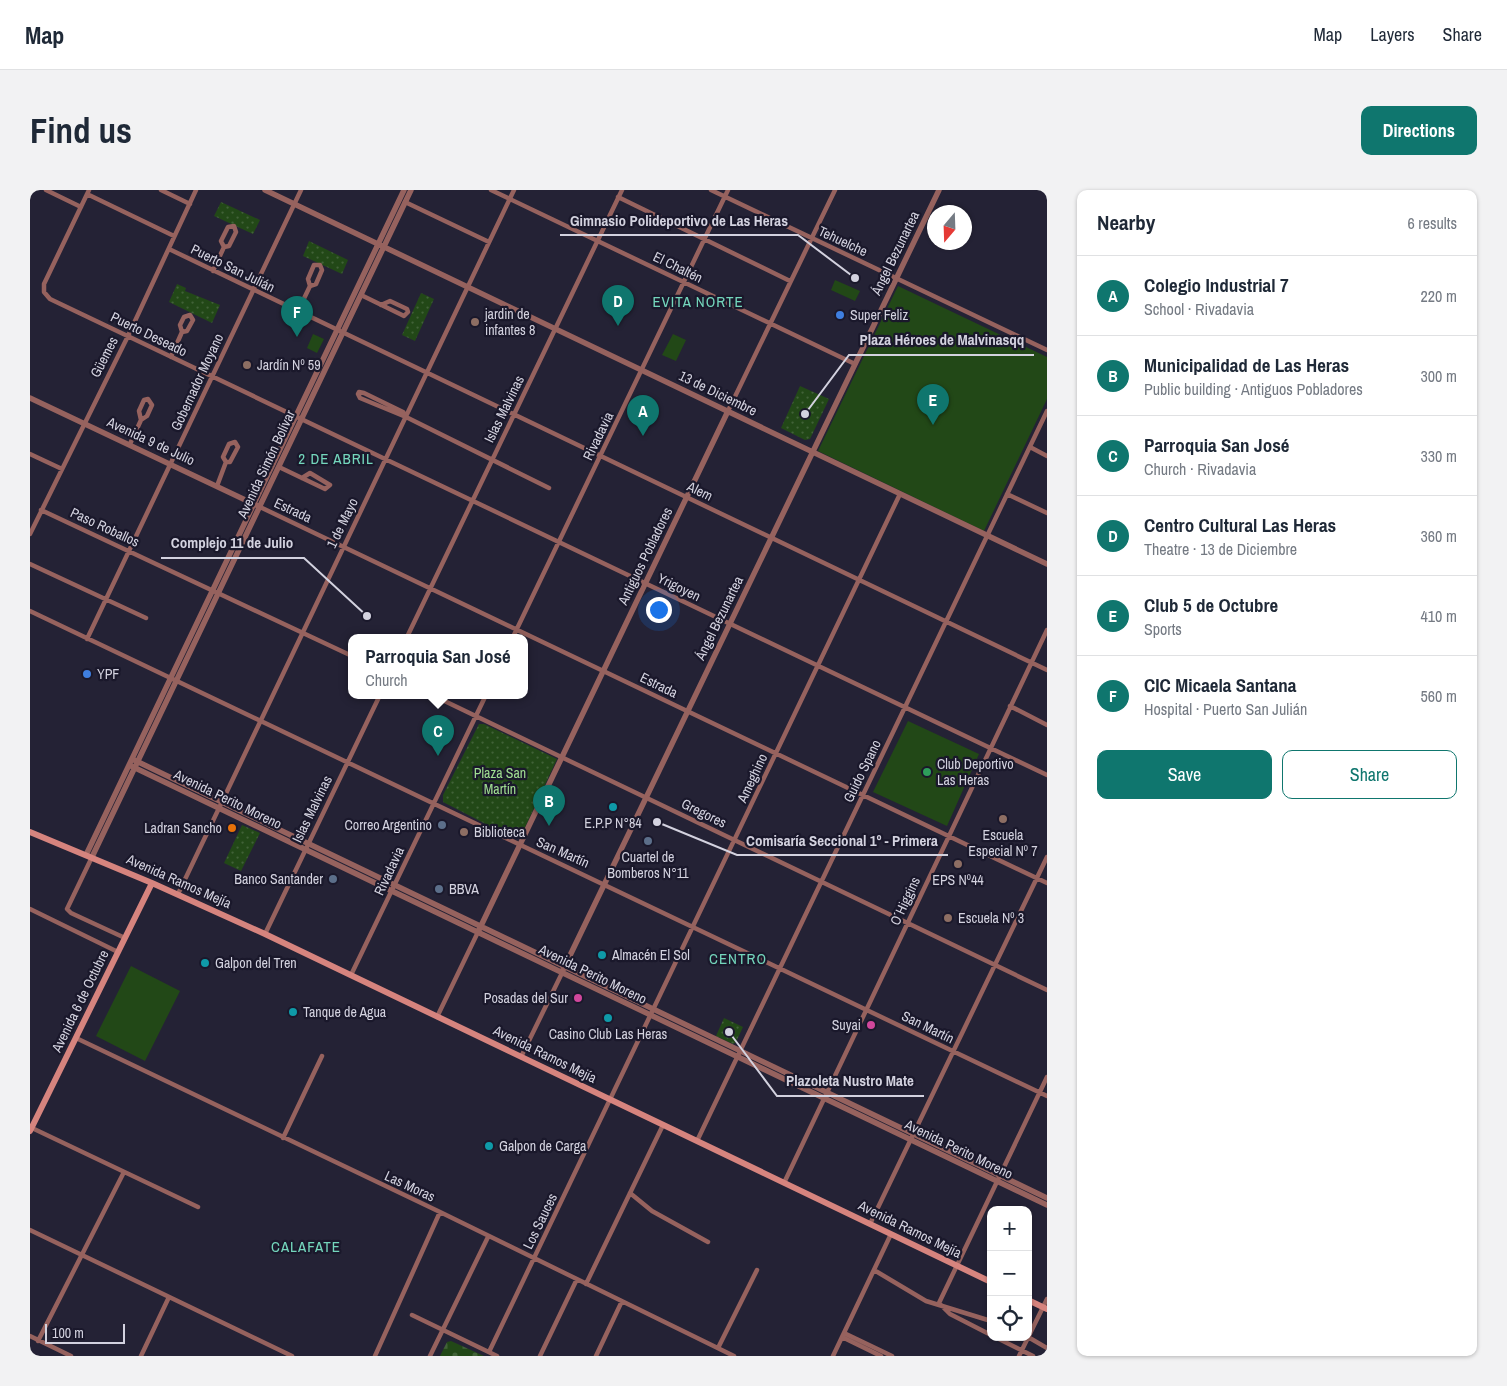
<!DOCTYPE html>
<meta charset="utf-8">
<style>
body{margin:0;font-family:"Archivo Narrow",sans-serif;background:#f2f2f3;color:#1f2937}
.controls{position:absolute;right:15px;bottom:15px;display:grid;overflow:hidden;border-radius:10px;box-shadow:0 1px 4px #0004}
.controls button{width:45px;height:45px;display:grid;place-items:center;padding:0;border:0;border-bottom:1px solid #e0e1e3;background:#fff;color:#1f2937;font:25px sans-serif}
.compass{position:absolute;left:897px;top:15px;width:45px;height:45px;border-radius:50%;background:#fff;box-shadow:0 1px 4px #0004;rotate:199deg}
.scale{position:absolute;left:15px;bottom:12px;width:80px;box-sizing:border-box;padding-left:5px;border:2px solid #d3d2df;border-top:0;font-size:14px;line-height:18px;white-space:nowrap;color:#d3d2df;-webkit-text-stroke:4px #1a182b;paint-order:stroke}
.you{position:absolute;left:628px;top:419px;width:18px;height:18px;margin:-12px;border:4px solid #fff;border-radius:50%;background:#1a73e8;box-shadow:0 0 0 8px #1a73e833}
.badge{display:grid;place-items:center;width:32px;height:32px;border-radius:50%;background:#0f766e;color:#fff;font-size:16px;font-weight:700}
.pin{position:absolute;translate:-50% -41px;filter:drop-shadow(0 1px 2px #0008)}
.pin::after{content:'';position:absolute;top:26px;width:18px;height:15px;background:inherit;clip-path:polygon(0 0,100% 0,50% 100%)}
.popup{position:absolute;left:318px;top:444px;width:180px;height:65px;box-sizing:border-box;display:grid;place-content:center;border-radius:10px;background:#fff;filter:drop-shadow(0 1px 4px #0005);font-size:16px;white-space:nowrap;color:#747a83}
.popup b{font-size:19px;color:#1f2937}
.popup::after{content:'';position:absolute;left:50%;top:100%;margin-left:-10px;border:10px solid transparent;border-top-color:#fff}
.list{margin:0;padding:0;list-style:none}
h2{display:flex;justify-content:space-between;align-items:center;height:65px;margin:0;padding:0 20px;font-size:21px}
h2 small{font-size:16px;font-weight:400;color:#747a83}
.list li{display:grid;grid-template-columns:32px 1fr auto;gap:15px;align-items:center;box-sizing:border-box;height:80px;padding:0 20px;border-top:1px solid #e0e1e3}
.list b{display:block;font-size:19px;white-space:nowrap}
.list p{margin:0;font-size:16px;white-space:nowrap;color:#747a83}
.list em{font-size:16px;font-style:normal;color:#747a83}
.actions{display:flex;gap:10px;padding:15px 20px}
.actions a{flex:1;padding:11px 0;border:1px solid #0f766e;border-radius:10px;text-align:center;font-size:18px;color:#0f766e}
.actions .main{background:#0f766e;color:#fff}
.icon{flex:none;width:28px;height:28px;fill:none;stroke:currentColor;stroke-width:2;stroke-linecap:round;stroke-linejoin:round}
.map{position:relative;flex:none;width:1017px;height:1166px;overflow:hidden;border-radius:10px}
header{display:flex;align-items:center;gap:30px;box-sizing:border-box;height:70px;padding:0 25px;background:#fff;border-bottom:1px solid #e0e1e3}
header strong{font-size:24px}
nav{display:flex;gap:28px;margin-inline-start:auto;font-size:18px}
.intro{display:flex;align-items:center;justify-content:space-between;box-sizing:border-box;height:120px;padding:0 30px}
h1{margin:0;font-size:35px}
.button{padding:12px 22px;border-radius:10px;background:#0f766e;color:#fff;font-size:18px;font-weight:700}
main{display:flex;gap:30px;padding:0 30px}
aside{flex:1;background:#fff;border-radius:10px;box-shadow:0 1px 4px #0004}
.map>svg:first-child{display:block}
.green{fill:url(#green-dots)}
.cemetery{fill:url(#cemetery-stones)}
.pitch{fill:#224817}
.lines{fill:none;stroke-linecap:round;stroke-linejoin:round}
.minor{stroke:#96625e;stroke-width:4.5}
.tertiary{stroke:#96625e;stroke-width:5.5}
.secondary{stroke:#d6847e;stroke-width:6}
.shop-dot{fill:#3f7fe0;stroke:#1a182b;stroke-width:2}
.education-dot{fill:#8d6e63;stroke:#1a182b;stroke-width:2}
.leisure-dot{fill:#2e9e5b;stroke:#1a182b;stroke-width:2}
.culture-dot{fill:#0f9aa8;stroke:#1a182b;stroke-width:2}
.service-dot{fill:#5c6f8a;stroke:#1a182b;stroke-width:2}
.food-dot{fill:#e8710a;stroke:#1a182b;stroke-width:2}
.hotel-dot{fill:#d1479c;stroke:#1a182b;stroke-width:2}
.labels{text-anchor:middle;stroke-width:4.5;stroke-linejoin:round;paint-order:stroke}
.street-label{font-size:14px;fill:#d3d2df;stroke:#1a182b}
.poi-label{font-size:14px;fill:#d3d2df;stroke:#1a182b;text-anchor:start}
.park-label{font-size:14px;fill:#a0de91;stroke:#1a182b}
.neighbourhood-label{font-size:15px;letter-spacing:1px;fill:#74d6bc;stroke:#1a182b}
.leader{fill:none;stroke:#d3d2df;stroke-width:2}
.callout-dot{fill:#d3d2df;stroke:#1a182b;stroke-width:2}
.callout-label{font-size:15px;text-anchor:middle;font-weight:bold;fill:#d3d2df;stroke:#1a182b;stroke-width:4.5;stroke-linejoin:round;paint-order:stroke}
</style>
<header>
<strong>Map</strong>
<nav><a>Map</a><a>Layers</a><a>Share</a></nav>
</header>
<div class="intro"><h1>Find us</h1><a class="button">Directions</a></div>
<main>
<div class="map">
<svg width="1017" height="1166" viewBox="0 0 1017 1166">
<defs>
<pattern id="green-dots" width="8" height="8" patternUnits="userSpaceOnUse" patternTransform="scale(1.25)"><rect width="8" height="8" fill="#224817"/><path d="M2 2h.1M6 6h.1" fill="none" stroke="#416238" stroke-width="1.8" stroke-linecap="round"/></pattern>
<pattern id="cemetery-stones" width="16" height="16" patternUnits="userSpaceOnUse" patternTransform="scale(1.25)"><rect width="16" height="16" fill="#224817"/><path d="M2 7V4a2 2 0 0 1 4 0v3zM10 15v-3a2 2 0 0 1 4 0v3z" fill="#416238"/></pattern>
</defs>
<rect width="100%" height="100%" fill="#242235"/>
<path class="green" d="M191,12l39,18 -7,14 -39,-18z
M279,51l39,19 -6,14 -39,-18z
M147,94l9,4 -1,3 35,14 -8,18 -43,-21z
M391,103l13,6 -19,42 -13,-6z
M770,196l29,13 -19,40 -5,1 -24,-12z
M449,534h5l73,35 -37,79h-7l-70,-36v-7z
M212,635l18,8 -19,38 -17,-8z
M694,828l19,9 -7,15 -3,2 -17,-8z"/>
<path class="cemetery" d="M421,1151l33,15h-44l7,-14z"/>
<path class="pitch" d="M805,90l25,11 -5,10 -24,-11z
M868,96l149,71v42l-63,132 -166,-80z
M283,144l11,5 -7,14 -10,-5z
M643,144l13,6 -10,21 -14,-6z
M878,531l71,33 -32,72 -74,-34z
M101,776l49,25 -35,70 -49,-25z"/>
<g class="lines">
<path class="minor" d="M16,0l35,17
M59,0l-45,94v8l6,7 997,476
M131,0l29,14
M461,0l364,174
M681,0l336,160
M57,4l87,42
M588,7l172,84
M375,12l84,40
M139,59l878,421
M183,81l11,-24 5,-1 7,-14 -2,-6 -6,1 -7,14 3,6
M331,105l39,19 4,2 4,-4 -1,-3 -17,-8 -9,4
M268,121l12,-25 6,-2 6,-14 -2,-5h-6l-6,14 2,7
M141,167l11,-25 5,-1 6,-11 -3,-5 -6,2 -4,8 2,7
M698,221l107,-221
M376,227l-3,-5 -39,-19 -5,-1 -1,2 2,4 46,19 143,71
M100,254l11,-24 6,-4 5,-11 -4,-6 -4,1 -5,11 2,9
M1000,257l17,9
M0,264l32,15
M249,277l46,22 5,-4 -20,-12 -8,5
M187,296l9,-24h4l8,-15 -3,-5 -6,2 -6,13 3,5
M977,304l40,19
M230,317l787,376
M11,320l311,146
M0,344l98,-198 68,-146
M0,374l116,54
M0,421l1017,485
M377,447l215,-447
M483,447l215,-447
M57,449l214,-449
M402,505l615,295
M980,516l37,19
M62,667l-25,52 4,4 54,25
M148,704l336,-704
M0,719l88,43
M235,744l115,-239
M321,785l135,-280
M407,827l41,-85
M46,848l364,174 294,144
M491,867l41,-84
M2,938l166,79
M253,948l39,-82
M667,951l350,-730
M754,993l263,-553
M600,1003l22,18 56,31
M840,1034l177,-367
M0,1040l262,126
M844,1080l52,31 65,20
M556,1094l77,-159
M382,1125l85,41
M814,1143l48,23
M961,1145l-41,-21 -11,-11 108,-226
M0,1146l41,20
M812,1147l39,19
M965,1147l38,19
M998,1147l19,11
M8,1151l86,-169
M688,1158l39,-78
M459,1162l411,-858
M111,1166l28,-59
M345,1166l65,-144
M400,1166l58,-119
M510,1166l37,-77
M566,1166l26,-55
M803,1166l58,-122
M989,1166l28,-57"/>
<path class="tertiary" d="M235,0l782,374
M0,208l226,107
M102,569l915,439
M99,575l918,440
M56,665l318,-665
M62,667l319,-667
M449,740l249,-519
M533,780l376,-780"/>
<path class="secondary" d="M0,642l122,51 113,51 726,348
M0,941l122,-248
M998,1110l19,9"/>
</g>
<g class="shop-dot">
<circle cx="810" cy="125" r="5"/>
<circle cx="57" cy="484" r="5"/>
</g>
<g class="education-dot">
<circle cx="445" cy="132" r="5"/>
<circle cx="217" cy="175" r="5"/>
<circle cx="973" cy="629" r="5"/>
<circle cx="434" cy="642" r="5"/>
<circle cx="928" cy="674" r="5"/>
<circle cx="918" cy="728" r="5"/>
</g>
<circle class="leisure-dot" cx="897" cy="582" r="5"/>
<g class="culture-dot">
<circle cx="583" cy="617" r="5"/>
<circle cx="572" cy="765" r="5"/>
<circle cx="175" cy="773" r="5"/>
<circle cx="263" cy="822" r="5"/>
<circle cx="578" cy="828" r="5"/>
<circle cx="459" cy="956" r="5"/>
</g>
<g class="service-dot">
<circle cx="412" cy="635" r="5"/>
<circle cx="618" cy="651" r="5"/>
<circle cx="303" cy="689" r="5"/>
<circle cx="409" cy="699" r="5"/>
</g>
<circle class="food-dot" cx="202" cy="638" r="5"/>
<g class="hotel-dot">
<circle cx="548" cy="808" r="5"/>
<circle cx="841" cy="835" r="5"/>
</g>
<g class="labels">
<g class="street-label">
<text transform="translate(813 51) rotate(25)" y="5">Tehuelche</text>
<text transform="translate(865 63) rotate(-64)" y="5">Ángel Bezunartea</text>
<text transform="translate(648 77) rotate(26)" y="5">El Chaltén</text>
<text transform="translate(203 78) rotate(26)" y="5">Puerto San Julián</text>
<text transform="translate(119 144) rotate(26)" y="5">Puerto Deseado</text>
<text transform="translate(74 167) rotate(-63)" y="5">Güemes</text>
<text transform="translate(167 192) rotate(-65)" y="5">Gobernador Moyano</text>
<text transform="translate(688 203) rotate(26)" y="5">13 de Diciembre</text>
<text transform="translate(474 219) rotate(-64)" y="5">Islas Malvinas</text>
<text transform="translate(568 246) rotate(-64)" y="5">Rivadavia</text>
<text transform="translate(121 251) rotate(25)" y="5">Avenida 9 de Julio</text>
<text transform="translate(236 274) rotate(-65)" y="5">Avenida Simón Bolívar</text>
<text transform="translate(670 301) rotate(26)" y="5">Alem</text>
<text transform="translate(263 320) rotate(25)" y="5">Estrada</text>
<text transform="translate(312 333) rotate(-64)" y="5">1 de Mayo</text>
<text transform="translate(75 337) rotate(25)" y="5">Paso Roballos</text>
<text transform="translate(615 366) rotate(-64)" y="5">Antiguos Pobladores</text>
<text transform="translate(649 397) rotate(26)" y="5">Yrigoyen</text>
<text transform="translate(689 428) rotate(-64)" y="5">Ángel Bezunartea</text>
<text transform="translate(629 495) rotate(26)" y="5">Estrada</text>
<text transform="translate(832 581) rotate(-64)" y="5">Guido Spano</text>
<text transform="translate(722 588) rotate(-65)" y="5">Ameghino</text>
<text transform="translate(198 609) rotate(26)" y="5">Avenida Perito Moreno</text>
<text transform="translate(282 619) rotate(-64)" y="5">Islas Malvinas</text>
<text transform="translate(674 623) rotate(26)" y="5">Gregores</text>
<text transform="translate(533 662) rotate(24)" y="5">San Martín</text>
<text transform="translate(359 681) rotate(-65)" y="5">Rivadavia</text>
<text transform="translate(149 691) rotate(24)" y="5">Avenida Ramos Mejía</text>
<text transform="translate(875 711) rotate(-65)" y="5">O´ Higgins</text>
<text transform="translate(563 784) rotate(26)" y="5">Avenida Perito Moreno</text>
<text transform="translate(50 811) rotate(-64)" y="5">Avenida 6 de Octubre</text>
<text transform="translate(898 837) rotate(26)" y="5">San Martín</text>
<text transform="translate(515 864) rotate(26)" y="5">Avenida Ramos Mejía</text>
<text transform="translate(929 959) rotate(26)" y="5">Avenida Perito Moreno</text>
<text transform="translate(380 996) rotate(25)" y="5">Las Moras</text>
<text transform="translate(510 1031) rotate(-64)" y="5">Los Sauces</text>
<text transform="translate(880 1039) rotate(26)" y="5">Avenida Ramos Mejía</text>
</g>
<g class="poi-label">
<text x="455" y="129">jardin de<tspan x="455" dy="16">infantes 8</tspan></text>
<text x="820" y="130">Super Feliz</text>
<text x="227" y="180">Jardín Nº 59</text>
<text x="67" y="489">YPF</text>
<text x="907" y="579">Club Deportivo<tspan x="907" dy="16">Las Heras</tspan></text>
<text x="583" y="638" text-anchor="middle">E.P.P N°84</text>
<text x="402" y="640" text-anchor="end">Correo Argentino</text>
<text x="192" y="643" text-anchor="end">Ladran Sancho</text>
<text x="444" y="647">Biblioteca</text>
<text x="973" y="650" text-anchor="middle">Escuela<tspan x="973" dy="16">Especial Nº 7</tspan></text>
<text x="618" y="672" text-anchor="middle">Cuartel de<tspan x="618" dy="16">Bomberos N°11</tspan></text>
<text x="293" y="694" text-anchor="end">Banco Santander</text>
<text x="928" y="695" text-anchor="middle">EPS Nº44</text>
<text x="419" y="704">BBVA</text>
<text x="928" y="733">Escuela Nº 3</text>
<text x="582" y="770">Almacén El Sol</text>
<text x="185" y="778">Galpon del Tren</text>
<text x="538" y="813" text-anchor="end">Posadas del Sur</text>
<text x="273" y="827">Tanque de Agua</text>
<text x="831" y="840" text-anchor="end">Suyai</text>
<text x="578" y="849" text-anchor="middle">Casino Club Las Heras</text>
<text x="469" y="961">Galpon de Carga</text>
</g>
<g class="park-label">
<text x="470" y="588">Plaza San<tspan x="470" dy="16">Martín</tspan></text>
</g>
<g class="neighbourhood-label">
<text x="668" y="117">EVITA NORTE</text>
<text x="306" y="274">2 DE ABRIL</text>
<text x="708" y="774">CENTRO</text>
<text x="276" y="1062">CALAFATE</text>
</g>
</g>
<path class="leader" d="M825 88L768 45H530M775 224L819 165H1004M337 426L274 368H131M627 632L707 665H918M699 842L747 906H894"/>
<g class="callout-dot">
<circle cx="825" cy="88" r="5"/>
<circle cx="775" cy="224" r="5"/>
<circle cx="337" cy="426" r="5"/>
<circle cx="627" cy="632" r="5"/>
<circle cx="699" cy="842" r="5"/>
</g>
<g class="callout-label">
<text x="649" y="36">Gimnasio Polideportivo de Las Heras</text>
<text x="912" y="155">Plaza Héroes de Malvinasqq</text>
<text x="202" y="358">Complejo 11 de Julio</text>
<text x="812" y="656">Comisaría Seccional 1º - Primera</text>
<text x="820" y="896">Plazoleta Nustro Mate</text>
</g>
</svg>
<div class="controls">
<button>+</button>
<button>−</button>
<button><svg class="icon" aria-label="locate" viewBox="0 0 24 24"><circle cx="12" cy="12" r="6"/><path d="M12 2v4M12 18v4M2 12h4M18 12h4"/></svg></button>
</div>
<svg class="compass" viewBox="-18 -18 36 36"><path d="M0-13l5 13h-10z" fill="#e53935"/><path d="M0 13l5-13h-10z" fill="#747a83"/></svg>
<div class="scale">100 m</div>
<div class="you"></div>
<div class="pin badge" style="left:613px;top:246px">A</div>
<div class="pin badge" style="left:519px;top:636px">B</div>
<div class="pin badge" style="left:408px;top:566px">C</div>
<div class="popup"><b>Parroquia San José</b>Church</div>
<div class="pin badge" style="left:588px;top:136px">D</div>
<div class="pin badge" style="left:903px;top:235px">E</div>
<div class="pin badge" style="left:267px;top:147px">F</div>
</div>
<aside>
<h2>Nearby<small>6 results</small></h2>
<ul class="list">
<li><span class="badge">A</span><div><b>Colegio Industrial 7</b><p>School · Rivadavia</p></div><em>220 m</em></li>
<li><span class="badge">B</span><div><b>Municipalidad de Las Heras</b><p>Public building · Antiguos Pobladores</p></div><em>300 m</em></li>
<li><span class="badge">C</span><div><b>Parroquia San José</b><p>Church · Rivadavia</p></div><em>330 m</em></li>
<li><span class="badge">D</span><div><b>Centro Cultural Las Heras</b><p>Theatre · 13 de Diciembre</p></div><em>360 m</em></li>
<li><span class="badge">E</span><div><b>Club 5 de Octubre</b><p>Sports</p></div><em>410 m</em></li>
<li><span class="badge">F</span><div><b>CIC Micaela Santana</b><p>Hospital · Puerto San Julián</p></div><em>560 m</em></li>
</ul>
<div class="actions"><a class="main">Save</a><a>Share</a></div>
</aside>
</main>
